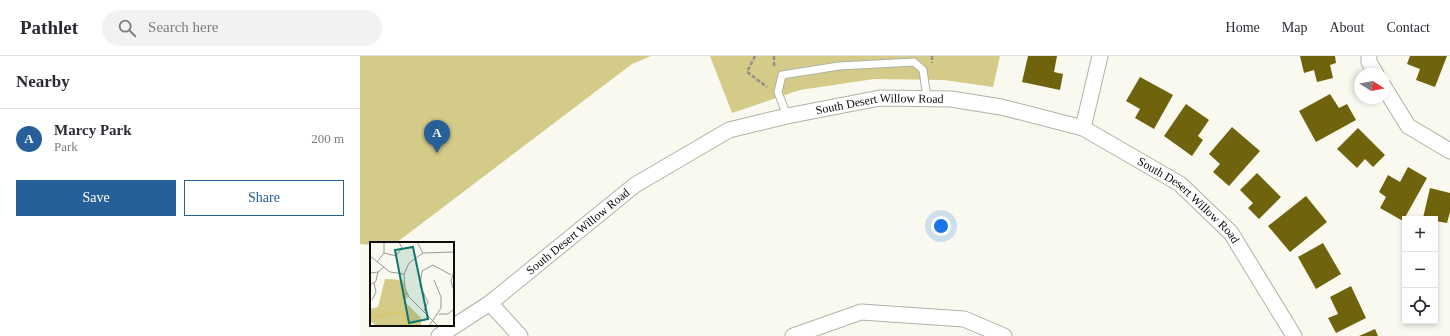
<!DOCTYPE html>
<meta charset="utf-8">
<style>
body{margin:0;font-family:Georgia,serif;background:#f2f2f3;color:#2b2b33}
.controls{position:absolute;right:12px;bottom:12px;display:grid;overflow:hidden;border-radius:0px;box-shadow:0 2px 6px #0003}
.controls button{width:36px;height:36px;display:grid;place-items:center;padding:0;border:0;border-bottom:1px solid #e1e1e2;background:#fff;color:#2b2b33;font:20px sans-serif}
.compass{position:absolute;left:994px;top:12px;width:36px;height:36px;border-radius:50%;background:#fff;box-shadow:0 2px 6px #0003;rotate:101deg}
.you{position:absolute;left:581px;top:170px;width:14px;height:14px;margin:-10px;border:3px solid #fff;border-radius:50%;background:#1a73e8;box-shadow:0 0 0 6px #1a73e833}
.badge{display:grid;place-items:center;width:26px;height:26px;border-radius:50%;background:#276098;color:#fff;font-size:13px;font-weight:700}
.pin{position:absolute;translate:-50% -33px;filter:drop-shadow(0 1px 2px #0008)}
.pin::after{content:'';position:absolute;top:21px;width:14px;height:12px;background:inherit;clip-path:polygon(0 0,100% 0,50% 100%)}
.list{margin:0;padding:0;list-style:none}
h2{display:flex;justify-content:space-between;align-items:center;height:52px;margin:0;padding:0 16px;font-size:17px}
h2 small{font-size:13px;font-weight:400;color:#7c7c81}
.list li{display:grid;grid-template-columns:26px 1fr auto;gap:12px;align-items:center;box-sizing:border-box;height:60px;padding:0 16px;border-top:1px solid #e1e1e2}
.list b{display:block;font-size:15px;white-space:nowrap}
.list p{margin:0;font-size:13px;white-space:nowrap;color:#7c7c81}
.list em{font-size:13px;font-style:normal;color:#7c7c81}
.actions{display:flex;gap:8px;padding:12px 16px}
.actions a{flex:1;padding:9px 0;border:1px solid #276098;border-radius:0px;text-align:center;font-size:14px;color:#276098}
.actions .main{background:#276098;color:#fff}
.icon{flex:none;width:22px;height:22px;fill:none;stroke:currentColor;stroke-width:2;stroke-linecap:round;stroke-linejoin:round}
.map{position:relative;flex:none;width:1090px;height:280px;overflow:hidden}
header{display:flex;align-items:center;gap:24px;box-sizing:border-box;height:56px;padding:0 20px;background:#fff;border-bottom:1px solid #e1e1e2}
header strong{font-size:19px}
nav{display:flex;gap:22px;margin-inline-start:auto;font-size:14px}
.search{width:280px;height:36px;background:#f2f2f3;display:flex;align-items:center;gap:10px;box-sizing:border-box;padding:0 14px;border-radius:22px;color:#7c7c81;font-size:15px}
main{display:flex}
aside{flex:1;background:#fff}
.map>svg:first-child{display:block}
.green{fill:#d5cb89}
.building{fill:#6f630d}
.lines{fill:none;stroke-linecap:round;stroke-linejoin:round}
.service-casing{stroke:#b2b1a8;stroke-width:9}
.minor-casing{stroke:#b2b1a8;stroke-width:17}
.path{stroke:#908f88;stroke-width:2.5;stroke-dasharray:4 2;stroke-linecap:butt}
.service{stroke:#fff;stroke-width:7}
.minor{stroke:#fff;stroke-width:15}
.labels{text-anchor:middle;stroke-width:3;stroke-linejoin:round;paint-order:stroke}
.street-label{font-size:12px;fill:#0e0d0a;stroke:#fff}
.inset-river{fill:none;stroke:#d8c964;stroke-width:2}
.inset-road{fill:none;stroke:#9c9b93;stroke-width:1}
.view{fill:#0f766e;fill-opacity:0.15;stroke:#0f766e;stroke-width:2}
.inset-edge{fill:none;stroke:#0e0d0a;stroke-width:2}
</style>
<header>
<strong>Pathlet</strong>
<div class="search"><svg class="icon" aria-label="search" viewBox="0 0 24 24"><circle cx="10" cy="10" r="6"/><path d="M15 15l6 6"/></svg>Search here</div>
<nav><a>Home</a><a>Map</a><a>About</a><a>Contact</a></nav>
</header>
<main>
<aside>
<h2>Nearby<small></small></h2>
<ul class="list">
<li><span class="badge">A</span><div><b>Marcy Park</b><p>Park</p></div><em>200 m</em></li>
</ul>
<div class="actions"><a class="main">Save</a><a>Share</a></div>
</aside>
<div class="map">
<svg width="1090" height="280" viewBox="0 0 1090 280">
<rect width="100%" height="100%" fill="#faf9ef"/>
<path class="green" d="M0,0h291l-19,8 -236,179h-25v2l-11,-1z
M350,0h290l-7,31 -49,-7 -70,-1 -74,11 -68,23z"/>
<path class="building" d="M668,0h29l-3,16 9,2 -3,16 -38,-8z
M940,0h35l1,7 -6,2 3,13 -16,4 -3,-12 -10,3z
M1050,0h37l-12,31 -19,-7 4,-11 -13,-5z
M780,21l33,18 -19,34 -19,-11 5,-9 -14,-8z
M970,38l9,14 8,-4 9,16 -40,22 -17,-31z
M826,48l23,16 -11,16 5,4 -11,16 -28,-20z
M872,71l28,24 -31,35 -16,-14 7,-8 -11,-10z
M998,72l27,27 -12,12 -8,-8 -8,9 -20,-19z
M1048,111l19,11 -24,43 -23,-13 6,-11 -7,-5 9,-17 12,7z
M897,117l24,24 -22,22 -11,-11 5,-5 -13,-13z
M1070,132l20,5v19l-3,11 -12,-2v-2l-12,-1z
M946,140l21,26 -37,30 -22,-26z
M963,187l18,31 -25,15 -18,-32z
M991,230l15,32 -30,15 -8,-15 10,-4 -8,-17z
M1015,273l3,7h-19z"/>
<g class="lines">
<defs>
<path id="service" d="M427,60l-9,-24 4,-17 57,-9 75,-4 9,8 4,28"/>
<g id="minor">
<path d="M1009,0v6l7,12"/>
<path d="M1024,31l24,39 42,25"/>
<path d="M723,72l17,-72"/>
<path d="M130,247l30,33"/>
<path id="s1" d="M79,280l51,-33 145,-118 94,-55 58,-14 93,-18 71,1 50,8 82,21 97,56 51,49 63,103"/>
<path d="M433,280l68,-24 103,7 40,17"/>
</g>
</defs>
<use href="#service" class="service-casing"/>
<use href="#minor" class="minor-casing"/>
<path class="path" d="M395,0l-8,16 20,15
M414,0v12
M572,0v7"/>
<use href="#service" class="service"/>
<use href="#minor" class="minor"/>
</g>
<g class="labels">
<g class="street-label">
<text dy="4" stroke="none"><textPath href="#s1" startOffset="510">South Desert Willow Road</textPath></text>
<text dy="4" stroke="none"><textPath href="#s1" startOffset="846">South Desert Willow Road</textPath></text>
<text dy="4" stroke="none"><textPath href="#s1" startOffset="174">South Desert Willow Road</textPath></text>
</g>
</g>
<g transform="translate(10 186)">
<rect width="84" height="84" fill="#faf9ef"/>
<path d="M15,37l18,1 5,17 -4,4 17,17v8h-44l-7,-5v-12l8,-2z" fill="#d5cb89"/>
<path class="inset-river" d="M0,73l10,1 17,-4 8,3 1,11"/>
<path class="inset-road" d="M47,0l6,11M14,11l12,3 6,-8 -3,-6M0,14l20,16 14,2M7,20l7,-9v-11M84,29l-3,10 3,10M0,31l8,-1 6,-5M0,43l6,-4 2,-9M34,43l-2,1 1,5 2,3h2M2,58l4,-8 -2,-9M54,69l4,-9 -8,-16 2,-15 11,-6 18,10M69,72h9l6,-5M59,84l12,-18v-11l-7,-17M68,84l-29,-29 -4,-9 -1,-14 5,-11 14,-10 31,-1"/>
<path class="view" d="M43,5l15,72 -19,4 -14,-73z"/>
<rect width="84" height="84" class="inset-edge"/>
</g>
</svg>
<div class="controls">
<button>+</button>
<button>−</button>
<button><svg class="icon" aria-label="locate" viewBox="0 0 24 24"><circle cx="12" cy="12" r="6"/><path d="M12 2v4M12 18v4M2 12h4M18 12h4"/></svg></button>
</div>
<svg class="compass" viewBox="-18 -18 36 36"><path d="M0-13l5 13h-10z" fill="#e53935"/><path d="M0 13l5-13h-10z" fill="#7c7c81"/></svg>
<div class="you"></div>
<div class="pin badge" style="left:77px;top:97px">A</div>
</div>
</main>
